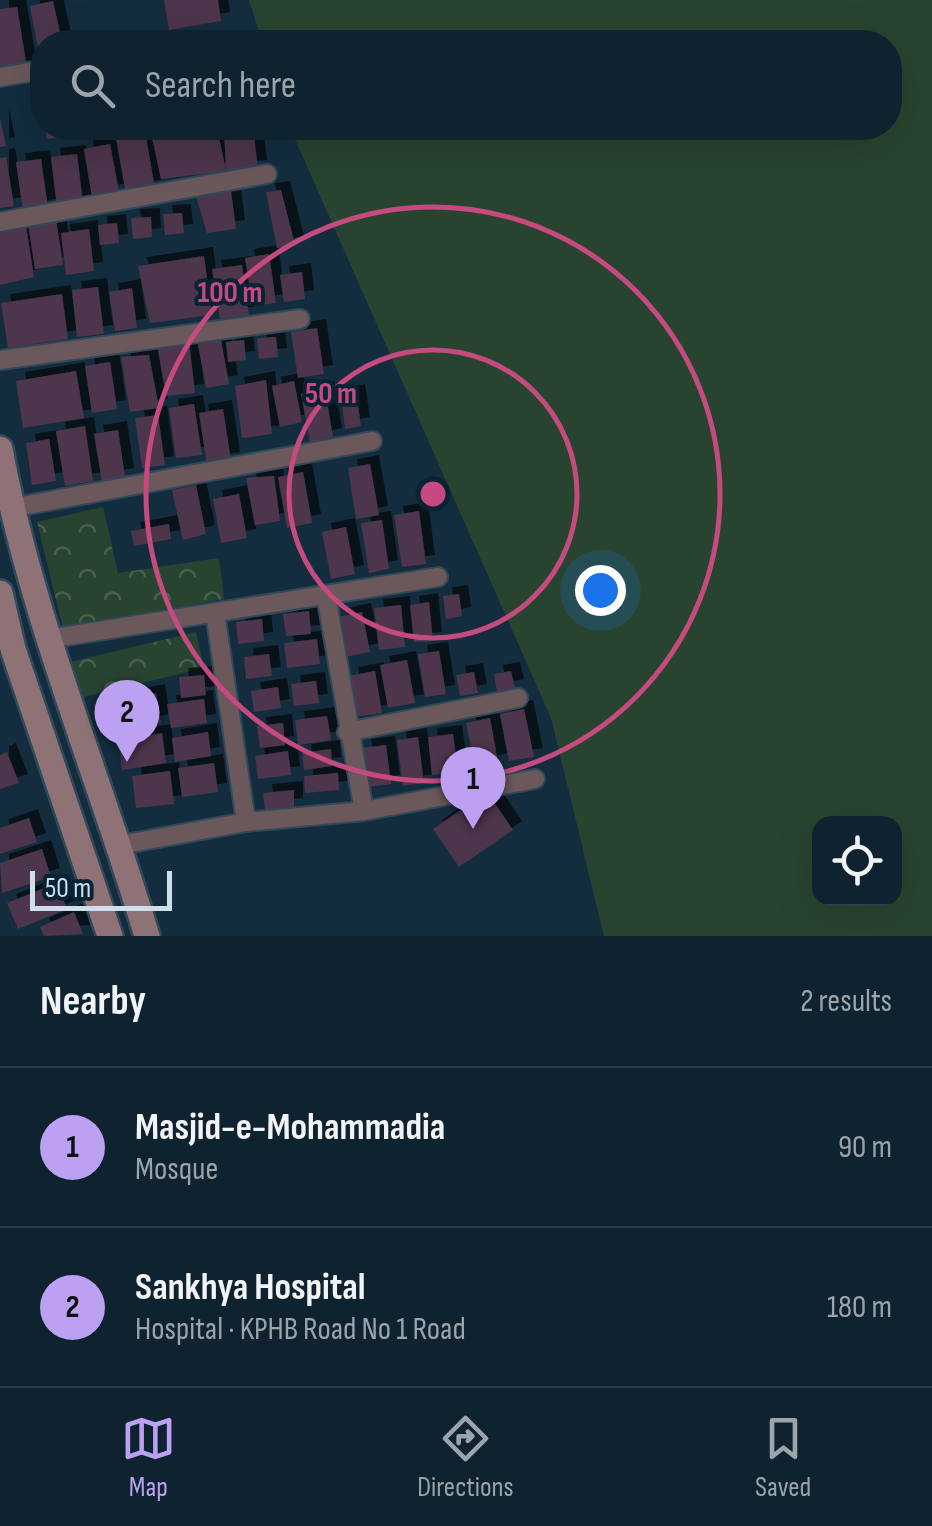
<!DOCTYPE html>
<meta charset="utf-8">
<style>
body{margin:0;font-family:"Sofia Sans Condensed",sans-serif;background:#1c2f3b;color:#f1f3f6}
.controls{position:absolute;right:30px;bottom:30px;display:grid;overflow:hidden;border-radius:20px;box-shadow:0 10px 40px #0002}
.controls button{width:90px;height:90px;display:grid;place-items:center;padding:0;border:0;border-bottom:2px solid #2e3f4b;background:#0e222f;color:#f1f3f6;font:50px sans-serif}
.scale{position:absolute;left:30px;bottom:25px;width:142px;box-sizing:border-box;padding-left:10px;border:5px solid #cfdeea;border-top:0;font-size:28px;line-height:35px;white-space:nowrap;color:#cfdeea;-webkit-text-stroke:8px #092335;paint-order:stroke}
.you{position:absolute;left:600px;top:590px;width:35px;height:35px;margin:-25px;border:8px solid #fff;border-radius:50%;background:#1a73e8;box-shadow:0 0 0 15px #1a73e833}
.badge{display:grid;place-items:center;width:65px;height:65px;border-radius:50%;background:#bca0f2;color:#111;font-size:32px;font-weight:700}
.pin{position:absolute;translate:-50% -82px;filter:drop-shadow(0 2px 5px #0008)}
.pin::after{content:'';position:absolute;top:52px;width:35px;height:30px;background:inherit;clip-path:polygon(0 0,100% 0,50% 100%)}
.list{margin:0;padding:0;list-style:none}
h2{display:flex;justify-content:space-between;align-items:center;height:130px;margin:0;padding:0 40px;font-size:42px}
h2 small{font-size:32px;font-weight:400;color:#9ba4aa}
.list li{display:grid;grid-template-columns:65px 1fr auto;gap:30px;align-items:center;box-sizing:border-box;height:160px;padding:0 40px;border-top:2px solid #2e3f4b}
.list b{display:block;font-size:38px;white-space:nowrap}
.list p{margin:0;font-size:32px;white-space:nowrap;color:#9ba4aa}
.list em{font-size:32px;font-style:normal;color:#9ba4aa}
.icon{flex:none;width:55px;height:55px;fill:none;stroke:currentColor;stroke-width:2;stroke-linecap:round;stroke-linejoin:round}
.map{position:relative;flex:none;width:932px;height:936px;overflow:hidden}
.search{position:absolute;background:#0e222f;box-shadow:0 10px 40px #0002;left:30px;right:30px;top:30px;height:110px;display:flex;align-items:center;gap:25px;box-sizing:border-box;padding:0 35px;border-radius:40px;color:#9ba4aa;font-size:38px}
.sheet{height:450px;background:#0e222f}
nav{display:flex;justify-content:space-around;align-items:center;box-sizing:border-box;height:140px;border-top:2px solid #2e3f4b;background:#0e222f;font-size:28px;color:#9ba4aa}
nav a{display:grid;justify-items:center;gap:5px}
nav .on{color:#bca0f2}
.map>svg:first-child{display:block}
.grass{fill:#284430;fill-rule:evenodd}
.park{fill:url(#park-crowns)}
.building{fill:#4d344c;filter:url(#shadow)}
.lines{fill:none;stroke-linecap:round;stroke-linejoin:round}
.street-casing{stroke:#31495a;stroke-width:22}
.secondary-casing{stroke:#31495a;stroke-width:30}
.street{stroke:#6a585a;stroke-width:18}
.secondary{stroke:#8e7275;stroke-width:25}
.ring{fill:none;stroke:#c54a7f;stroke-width:5}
.centre{fill:#c54a7f;stroke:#092335;stroke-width:5}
.ring-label{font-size:30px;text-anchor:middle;font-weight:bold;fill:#c54a7f;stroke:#092335;stroke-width:8;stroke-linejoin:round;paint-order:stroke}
</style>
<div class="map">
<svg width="932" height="936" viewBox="0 0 932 936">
<defs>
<pattern id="park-crowns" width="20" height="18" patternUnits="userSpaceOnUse" patternTransform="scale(2.5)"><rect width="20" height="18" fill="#284430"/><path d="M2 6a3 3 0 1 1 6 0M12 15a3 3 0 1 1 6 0" fill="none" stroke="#465f4e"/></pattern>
<filter id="shadow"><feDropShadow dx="9" dy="-9" stdDeviation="0" flood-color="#0009"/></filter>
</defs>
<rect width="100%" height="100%" fill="#132d3f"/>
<path class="grass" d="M249,0h683v936h-328l-53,-218 -261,-590h600v-86h-628zM820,824h74v74h-74z"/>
<path class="park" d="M103,507l15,66 101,-15 5,41 -161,29 -26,-106z
M196,632l8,36 -125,30 -9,-36z"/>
<path class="building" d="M164,0h54l3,21 -52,9z
M53,1l9,41h-20l-3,12 -9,-48z
M17,7l10,61 -27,5v-64z
M0,118l6,28 -6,1z
M45,128h26l2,7 -26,4z
M81,128h24l1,5 -23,4z
M150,128h67l9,43 -65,8z
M224,128h29l5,41 -32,2z
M145,132l10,56 -29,6 -10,-56z
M110,144l9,48 -27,5 -8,-48z
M77,154l6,50 -26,3 -6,-50z
M6,157l8,49 -14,2v-50z
M41,159l7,49 -25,3 -7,-49z
M230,184l6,45 -29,4 -11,-37z
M281,190l14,55 -18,3 -11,-56z
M182,213l2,20 -19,2 -2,-21z
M151,217l1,20 -19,2 -2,-21z
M56,219l7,46 -28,4 -7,-46z
M117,223l2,20 -19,2 -2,-20z
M26,226l8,51 -34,8v-56z
M89,229l5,42 -28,4 -5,-42z
M269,254l7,49 -23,3 -8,-48z
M204,256l8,59 -62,8 -12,-57z
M242,265l7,50 -29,4 -8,-50z
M302,272l3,27 -21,3 -4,-27z
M98,287l6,47 -27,3 -5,-47z
M132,288l5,40 -22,3 -6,-39z
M62,294l6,45 -60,9 -7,-45z
M317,328l7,46 -26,4 -7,-46z
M276,337l2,20 -19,2 -2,-21z
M221,340l8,44 -23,4 -8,-44z
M244,340l2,20 -18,2 -2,-20z
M189,341l6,52 -29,3 -9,-52z
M149,355l10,53 -29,4 -9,-55z
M110,362l7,47 -25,4 -7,-47z
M76,371l8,47 -61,10 -7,-47z
M266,380l6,54 -30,4 -7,-52z
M294,381l8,41 -22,5 -8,-41z
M325,390l8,47 -23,5 -9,-48z
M356,393l5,33 -16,3 -4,-33z
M194,404l8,51 -26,3 -7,-50z
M223,409l8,52 -24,4 -8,-52z
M158,415l7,50 -23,3 -7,-50z
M85,426l8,55 -28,5 -9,-55z
M118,430l7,47 -23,4 -8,-47z
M49,439l7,42 -24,4 -6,-42z
M370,464l9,51 -23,4 -8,-51z
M303,472l9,51 -25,5 -9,-51z
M274,476l6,45 -25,4 -9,-47z
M196,485l10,49 -23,6 -11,-50z
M239,494l8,44 -26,5 -8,-44z
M419,511l7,53 -24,3 -8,-52z
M382,520l7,49 -20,4 -8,-50z
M169,524l2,15 -37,7 -3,-15z
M346,527l9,47 -24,5 -9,-47z
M459,594l3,22 -16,3 -3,-23z
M429,602l4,39 -19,1 -4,-37z
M401,605l4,42 -26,3 -5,-42z
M309,611l2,23 -25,2 -3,-22z
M362,612l8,40 -25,5 -7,-40z
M262,619l2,22 -26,3 -2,-22z
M317,639l3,25 -33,4 -3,-25z
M439,651l7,43 -21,3 -7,-43z
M269,654l3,22 -26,3 -2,-22z
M407,660l8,43 -27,5 -8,-43z
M375,671l7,42 -26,4 -7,-41z
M511,671l4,17 -18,4 -3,-18z
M474,672l4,21 -18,3 -4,-21z
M204,675l2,20 -25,3 -2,-21z
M316,681l3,22 -25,3 -3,-22z
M278,687l3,21 -27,4 -3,-21z
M156,693l5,30 -61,11 -6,-30z
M204,699l3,24 -36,5 -4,-24z
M524,709l10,48 -25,4 -9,-47z
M327,716l4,24 -33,5 -3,-25z
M490,718l8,44 -23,5 -9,-44z
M283,723l2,22 -25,3 -3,-22z
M208,732l3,24 -36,6 -3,-24z
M162,733l4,30 -44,7 -4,-30z
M453,734l5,37 -26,4 -4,-38z
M418,737l6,46 -21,3 -6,-46z
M386,745l5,39 -23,3 -6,-39z
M331,749l1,17 -28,4 -2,-17z
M288,751l3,24 -33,4 -3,-23z
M7,752l12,31 -19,6v-34z
M214,763l4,29 -36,5 -4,-29z
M170,771l4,33 -38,4 -4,-32z
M338,773l1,17 -34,3 -1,-17z
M294,790v17l-29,3 -2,-17z
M487,792l26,38 -54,37 -26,-38z
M29,818l8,24 -37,12v-26z
M42,849l9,28 -49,16 -2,-30z
M57,883l10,26 -49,20 -11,-26z
M74,912l9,22 -39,2 -4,-9z"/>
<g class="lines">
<defs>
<path id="street" d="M226,42l9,-1
M0,77l42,-7
M0,222l267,-48
M0,360l300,-41
M11,508l361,-67
M326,595l38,216
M215,613l31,209
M48,639l390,-62
M347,732l171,-34
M120,845l126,-23 118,-11 171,-32"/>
<path id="secondary" d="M0,449c31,167 98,324 147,487
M0,593l13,56 97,287"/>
</defs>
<use href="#street" class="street-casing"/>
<use href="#secondary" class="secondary-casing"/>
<use href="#street" class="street"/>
<use href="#secondary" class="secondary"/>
</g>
<g class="ring">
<circle cx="433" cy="494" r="144"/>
<circle cx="433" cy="494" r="287"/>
</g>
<circle cx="433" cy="494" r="15" class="centre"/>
<g class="ring-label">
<text x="230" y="302">100 m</text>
<text x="331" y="403">50 m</text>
</g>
</svg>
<div class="controls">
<button><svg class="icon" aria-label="locate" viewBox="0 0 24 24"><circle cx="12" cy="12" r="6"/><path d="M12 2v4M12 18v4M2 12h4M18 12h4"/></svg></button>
</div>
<div class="scale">50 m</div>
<div class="you"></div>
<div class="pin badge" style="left:473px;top:829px">1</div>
<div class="pin badge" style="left:127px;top:762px">2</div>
<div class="search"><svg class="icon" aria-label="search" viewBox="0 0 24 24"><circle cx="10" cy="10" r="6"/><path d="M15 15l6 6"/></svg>Search here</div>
</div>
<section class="sheet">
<h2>Nearby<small>2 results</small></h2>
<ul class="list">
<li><span class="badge">1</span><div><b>Masjid-e-Mohammadia</b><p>Mosque</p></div><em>90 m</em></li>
<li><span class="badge">2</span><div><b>Sankhya Hospital</b><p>Hospital · KPHB Road No 1 Road</p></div><em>180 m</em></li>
</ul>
</section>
<nav>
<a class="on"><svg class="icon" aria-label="map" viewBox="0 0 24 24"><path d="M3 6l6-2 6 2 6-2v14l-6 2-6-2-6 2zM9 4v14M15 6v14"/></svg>Map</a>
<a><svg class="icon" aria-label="directions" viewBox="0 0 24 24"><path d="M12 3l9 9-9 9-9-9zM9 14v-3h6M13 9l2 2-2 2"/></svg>Directions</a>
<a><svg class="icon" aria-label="saved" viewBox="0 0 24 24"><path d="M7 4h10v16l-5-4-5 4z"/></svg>Saved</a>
</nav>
